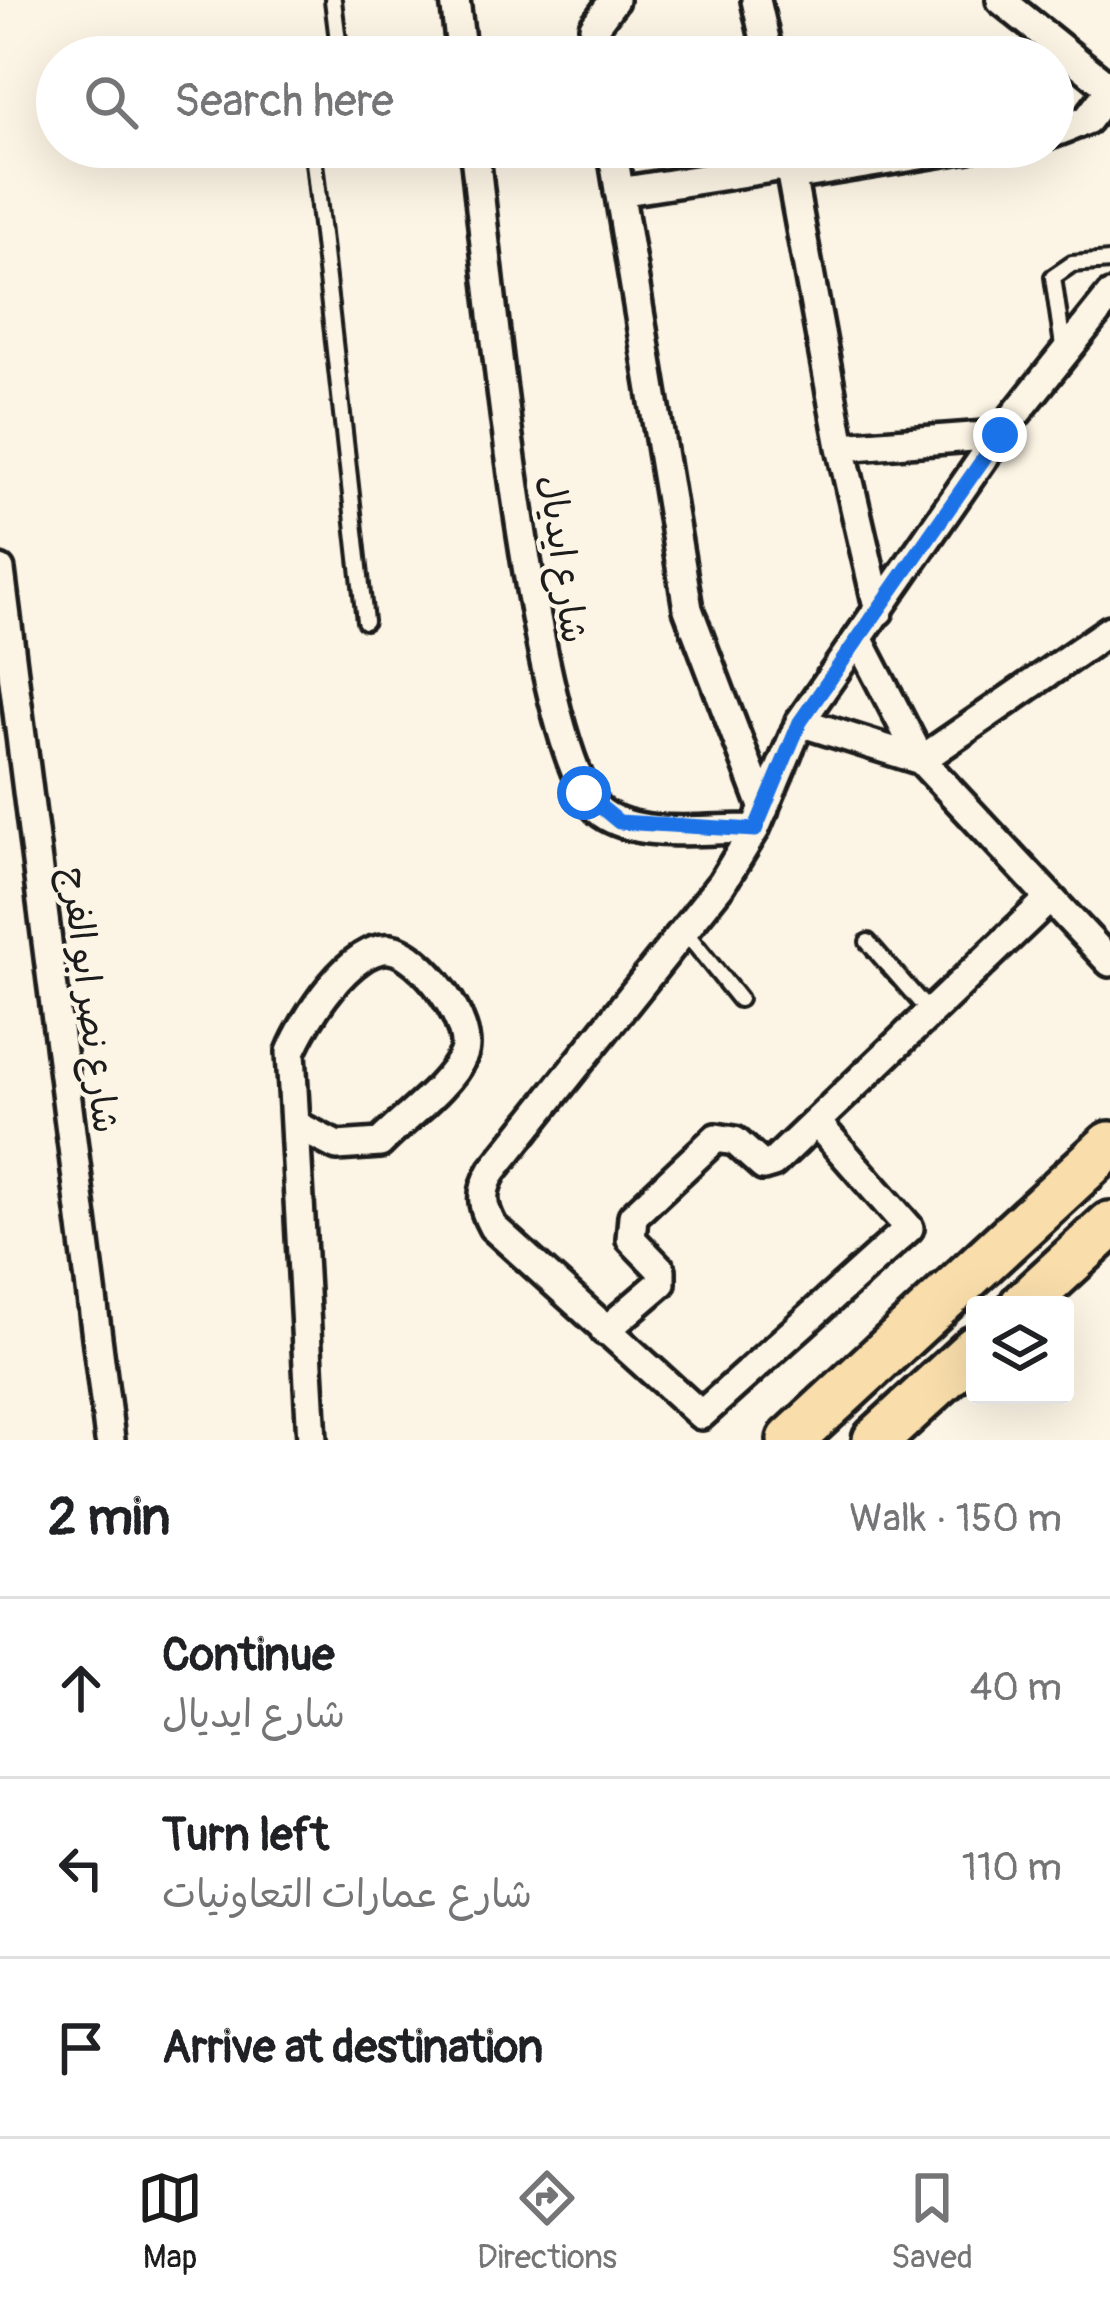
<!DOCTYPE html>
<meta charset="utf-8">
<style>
body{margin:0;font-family:Pangolin,"Playpen Sans Arabic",sans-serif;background:#f6f6f6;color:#202124}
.controls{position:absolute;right:36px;bottom:36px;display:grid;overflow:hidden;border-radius:12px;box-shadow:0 12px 48px #0002}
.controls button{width:108px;height:108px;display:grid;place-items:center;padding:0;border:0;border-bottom:3px solid #e0e0e0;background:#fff;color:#202124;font:60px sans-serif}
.stop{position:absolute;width:36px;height:36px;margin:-27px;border:9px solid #1a73e8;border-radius:50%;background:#fff}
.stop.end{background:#1a73e8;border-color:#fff;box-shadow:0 3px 12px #0008}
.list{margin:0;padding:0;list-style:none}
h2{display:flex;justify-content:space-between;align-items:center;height:156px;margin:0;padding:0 48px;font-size:51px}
h2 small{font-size:39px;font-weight:400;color:#757577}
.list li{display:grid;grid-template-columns:78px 1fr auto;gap:36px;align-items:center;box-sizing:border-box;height:180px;padding:0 48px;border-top:3px solid #e0e0e0}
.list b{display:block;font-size:45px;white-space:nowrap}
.list p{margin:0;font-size:39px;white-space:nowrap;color:#757577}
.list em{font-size:39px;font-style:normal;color:#757577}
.icon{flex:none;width:66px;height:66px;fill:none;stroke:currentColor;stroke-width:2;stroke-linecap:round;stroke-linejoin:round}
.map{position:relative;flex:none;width:1110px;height:1440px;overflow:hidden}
.search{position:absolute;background:#fff;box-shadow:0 12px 48px #0002;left:36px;right:36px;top:36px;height:132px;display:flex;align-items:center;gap:30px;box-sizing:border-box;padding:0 42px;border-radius:66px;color:#757577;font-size:45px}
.sheet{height:696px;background:#fff}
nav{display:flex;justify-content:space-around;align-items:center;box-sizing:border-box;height:168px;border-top:3px solid #e0e0e0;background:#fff;font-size:33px;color:#757577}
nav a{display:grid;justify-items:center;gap:6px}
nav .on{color:#1c1c1c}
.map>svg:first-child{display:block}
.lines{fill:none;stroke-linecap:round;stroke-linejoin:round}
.service-casing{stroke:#1c1c1c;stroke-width:22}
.minor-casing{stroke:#1c1c1c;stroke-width:36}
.trunk-casing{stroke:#1c1c1c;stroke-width:54}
.service{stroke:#fcf5e5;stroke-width:14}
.minor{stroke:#fcf5e5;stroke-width:27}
.trunk{stroke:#f9deab;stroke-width:45}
.route{stroke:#1a73e8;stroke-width:15}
.labels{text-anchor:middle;stroke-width:9;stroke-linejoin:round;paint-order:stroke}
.street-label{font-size:36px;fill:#1c1c1c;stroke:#fcf5e5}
</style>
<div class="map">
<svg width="1110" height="1440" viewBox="0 0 1110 1440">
<rect width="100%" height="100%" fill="#fcf5e5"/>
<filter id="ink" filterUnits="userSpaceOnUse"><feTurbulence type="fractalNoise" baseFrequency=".00833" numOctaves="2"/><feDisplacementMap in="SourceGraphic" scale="24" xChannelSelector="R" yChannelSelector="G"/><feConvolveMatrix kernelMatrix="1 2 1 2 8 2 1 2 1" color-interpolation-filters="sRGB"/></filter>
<g filter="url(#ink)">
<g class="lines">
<defs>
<path id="service" d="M333,0l7,57
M319,147l-6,6 52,468
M1064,353l-11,-76 19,-13 38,-3
M685,932l54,67
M868,942l62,71"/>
<path id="minor" d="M455,0l7,57
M756,0l13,57
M1001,0l109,88
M597,57l-3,-30 20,-27
M1053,133l34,-13 23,-30
M474,147c14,108 58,616 128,666 38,27 108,15 153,16
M612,147l76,462 76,200
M786,147l55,300 38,164
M792,176l177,-29
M619,192l171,-27
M841,447l158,-12
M0,570l110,870
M859,640l62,120 189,202
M800,722l121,38
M921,760l189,-130
M816,1122l93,106 -208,187 -208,-188c-12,-22 -13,-35 0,-57l229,-287 33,-54 45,-107 199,-287 111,-139
M296,1125l41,21 43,-3c24,-25 69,-56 83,-88 13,-29 -42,-103 -73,-106 -39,-4 -86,71 -99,103l21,388
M605,1331l56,-48v-13l-30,-31 2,-23 83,-78 19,3 28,25 10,-3 277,-265"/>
<path id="trunk" d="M1023,1305l87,-80
M791,1440l319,-295
M876,1440l99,-91"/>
</defs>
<use href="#service" class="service-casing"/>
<use href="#minor" class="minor-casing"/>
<use href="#trunk" class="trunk-casing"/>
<use href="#service" class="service"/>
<use href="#minor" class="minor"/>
<use href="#trunk" class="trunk"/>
</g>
</g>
<g class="lines" filter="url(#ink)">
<path class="route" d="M584,793l35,29 136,8 45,-108 200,-287"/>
</g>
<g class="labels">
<g class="street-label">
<text transform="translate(564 559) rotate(82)" y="13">شارع ايديال</text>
<text transform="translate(91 1000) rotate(83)" y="13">شارع نصر ابو الفرج</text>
</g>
</g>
</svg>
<div class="controls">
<button><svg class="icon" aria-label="layers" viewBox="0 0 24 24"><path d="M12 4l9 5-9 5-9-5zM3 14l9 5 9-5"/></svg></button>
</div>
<div class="stop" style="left:584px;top:793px"></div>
<div class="stop end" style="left:1000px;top:435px"></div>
<div class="search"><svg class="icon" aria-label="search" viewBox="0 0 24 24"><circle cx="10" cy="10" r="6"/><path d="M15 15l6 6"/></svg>Search here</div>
</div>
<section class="sheet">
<h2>2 min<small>Walk · 150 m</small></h2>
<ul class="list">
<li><svg class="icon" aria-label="ahead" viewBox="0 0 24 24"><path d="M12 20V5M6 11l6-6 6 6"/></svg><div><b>Continue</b><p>شارع ايديال</p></div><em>40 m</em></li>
<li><svg class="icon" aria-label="left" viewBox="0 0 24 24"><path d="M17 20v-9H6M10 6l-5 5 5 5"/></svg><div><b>Turn left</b><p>شارع عمارات التعاونيات</p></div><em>110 m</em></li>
<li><svg class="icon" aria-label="arrive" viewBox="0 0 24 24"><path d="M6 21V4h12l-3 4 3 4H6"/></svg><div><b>Arrive at destination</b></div></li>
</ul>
</section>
<nav>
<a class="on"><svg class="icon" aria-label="map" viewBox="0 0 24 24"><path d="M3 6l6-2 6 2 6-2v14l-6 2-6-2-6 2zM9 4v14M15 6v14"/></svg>Map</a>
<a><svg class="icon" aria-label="directions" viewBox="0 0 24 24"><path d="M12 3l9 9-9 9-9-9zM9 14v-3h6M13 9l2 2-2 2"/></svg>Directions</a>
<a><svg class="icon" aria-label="saved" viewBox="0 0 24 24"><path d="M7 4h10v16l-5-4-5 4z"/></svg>Saved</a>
</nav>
